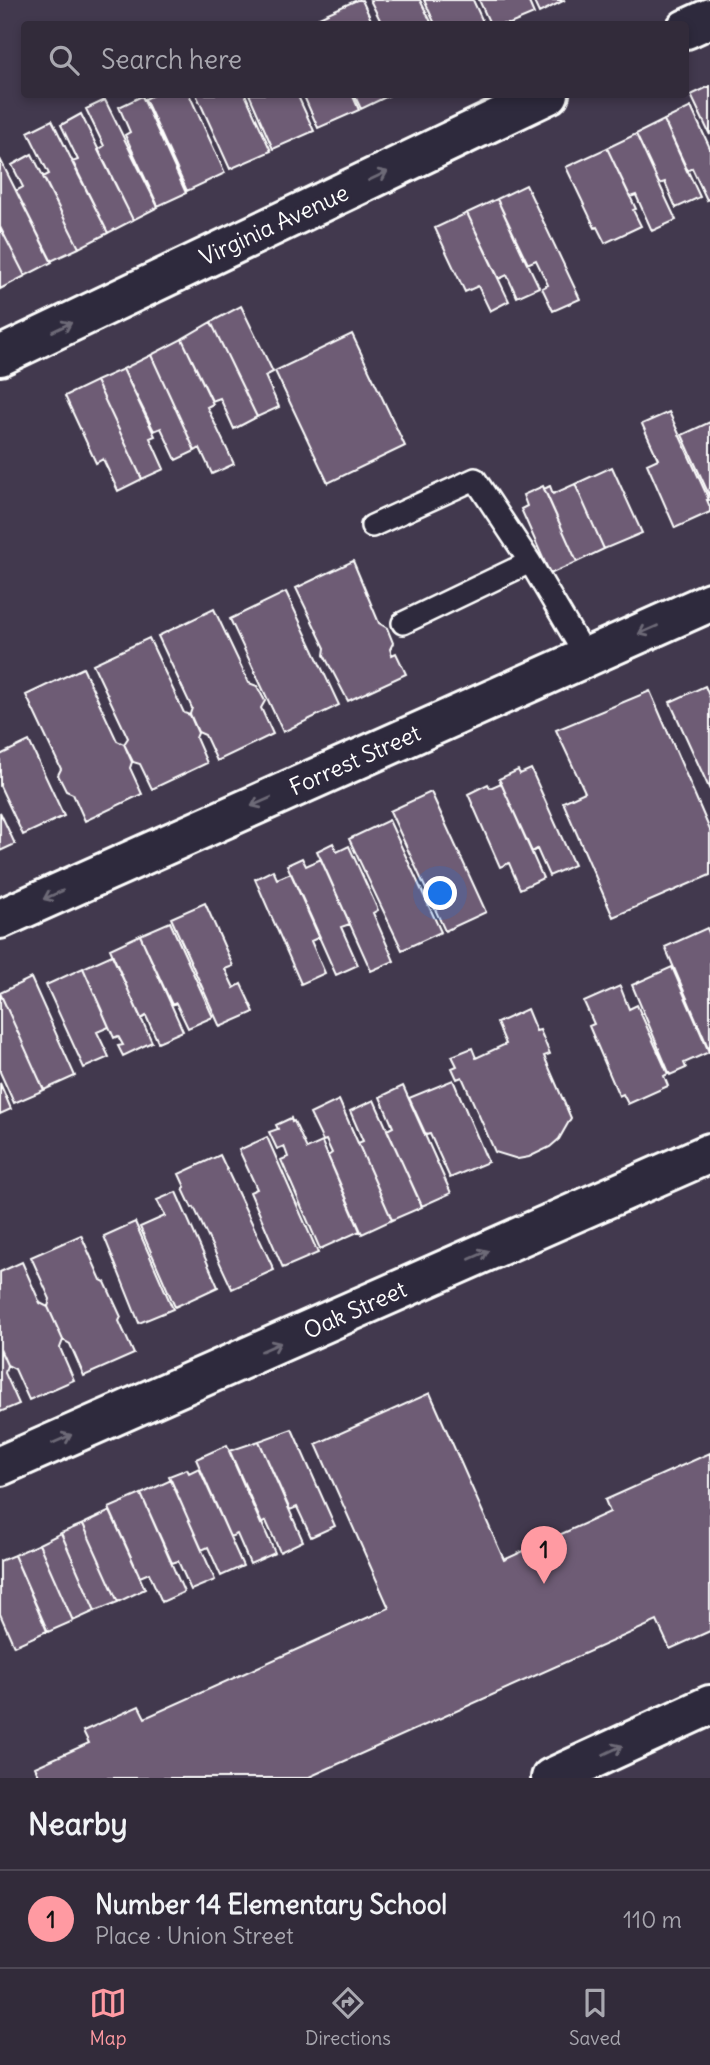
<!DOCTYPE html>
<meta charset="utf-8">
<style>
body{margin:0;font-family:Delius,sans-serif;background:#3d3745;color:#f1f3f6}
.you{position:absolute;left:441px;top:894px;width:24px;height:24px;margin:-18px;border:5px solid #fff;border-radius:50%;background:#1a73e8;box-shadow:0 0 0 10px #1a73e833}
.badge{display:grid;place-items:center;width:46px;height:46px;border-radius:50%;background:#ff9aa2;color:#111;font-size:23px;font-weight:700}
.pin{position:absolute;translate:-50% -58px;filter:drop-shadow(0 2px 4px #0008)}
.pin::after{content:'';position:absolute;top:37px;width:24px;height:21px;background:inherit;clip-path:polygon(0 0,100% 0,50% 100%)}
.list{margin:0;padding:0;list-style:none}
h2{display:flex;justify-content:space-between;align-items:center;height:91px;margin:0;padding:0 28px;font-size:30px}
h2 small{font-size:23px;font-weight:400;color:#a8a7af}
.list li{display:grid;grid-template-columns:46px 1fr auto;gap:21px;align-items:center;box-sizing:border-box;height:98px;padding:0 28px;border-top:2px solid #4d4754}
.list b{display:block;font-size:26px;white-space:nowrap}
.list p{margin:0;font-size:23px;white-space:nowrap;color:#a8a7af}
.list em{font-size:23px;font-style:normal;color:#a8a7af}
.icon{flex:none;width:38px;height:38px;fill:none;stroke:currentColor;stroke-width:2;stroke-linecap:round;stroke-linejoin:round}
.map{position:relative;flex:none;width:710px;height:1778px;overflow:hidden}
.search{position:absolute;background:#322b3a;box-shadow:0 4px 10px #0003;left:21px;right:21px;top:21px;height:77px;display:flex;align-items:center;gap:18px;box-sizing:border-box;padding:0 24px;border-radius:7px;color:#a8a7af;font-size:26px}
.sheet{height:189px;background:#322b3a}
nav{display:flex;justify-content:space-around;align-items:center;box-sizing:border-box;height:98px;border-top:2px solid #4d4754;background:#322b3a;font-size:19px;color:#a8a7af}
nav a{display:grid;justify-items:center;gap:4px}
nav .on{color:#ff9aa2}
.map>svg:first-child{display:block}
.building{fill:#6e5c75;stroke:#fff;stroke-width:2}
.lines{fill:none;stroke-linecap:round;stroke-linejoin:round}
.service-casing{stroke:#fff;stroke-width:26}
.minor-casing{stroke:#fff;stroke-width:44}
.service{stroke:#2f2a3d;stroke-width:21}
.minor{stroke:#2f2a3d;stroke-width:38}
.oneway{stroke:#6d6a77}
.labels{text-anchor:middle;stroke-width:7;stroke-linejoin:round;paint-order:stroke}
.street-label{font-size:23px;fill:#fff;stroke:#2f2a3d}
</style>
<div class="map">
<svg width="710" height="1778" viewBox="0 0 710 1778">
<rect width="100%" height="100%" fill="#42394e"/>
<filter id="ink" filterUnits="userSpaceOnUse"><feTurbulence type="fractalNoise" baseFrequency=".0143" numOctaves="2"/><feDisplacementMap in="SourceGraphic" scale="14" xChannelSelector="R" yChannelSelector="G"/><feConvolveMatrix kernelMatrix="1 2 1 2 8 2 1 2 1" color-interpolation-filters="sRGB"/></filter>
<g filter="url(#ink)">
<path class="building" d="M357,0h5l11,24h-51l-3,-7z
M370,0h50l12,24h-50z
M424,0h49l11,24h-49z
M479,0h49l6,14 -24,10h-20z
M533,0h32l-26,13z
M710,86v49l-19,-40z
M155,94h34l36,79 -38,18 -42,-92z
M196,94h49l26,57 -41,18z
M249,94h48l17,37 -41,18z
M303,94h49l7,16 -41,18z
M354,94h38l-31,15z
M142,96l44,97 -28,13 -33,-71 5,-3 -11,-25z
M105,100l53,107 -25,13 -35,-70 6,-4 -18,-37z
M691,107l19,41v50l-3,2 -15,-32 -5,3 -23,-51z
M81,114l52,106 -25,13 -36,-71 6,-2 -17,-35z
M52,120l56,113 -29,15 -36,-71 6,-3 -21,-42z
M664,120l36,77 -24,11 -11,-26 -6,2 -23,-50z
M636,134l40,86 -24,11 -16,-36 -6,2 -23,-49z
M607,148l29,61 -3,1 8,16 -36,17 -8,-16 -2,1 -29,-61z
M32,154l47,94 -28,13 -35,-70 7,-4 -11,-22z
M0,159l52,103 -27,14 -25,-49z
M526,185l54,114 -27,12 -11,-23 6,-3 -12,-25 -9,4 -30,-65z
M497,199l42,88 -22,10 -10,-22 -8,4 -32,-66z
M467,213l42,88 -19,10 -12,-25 -13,6 -30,-64z
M0,227l25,49 -25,13z
M241,306l32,66 -8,4 14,31 -22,10 -46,-95z
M211,322l46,95 -23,12 -14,-31 -8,3 -30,-62z
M352,334l53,112 -77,37 -53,-112z
M182,339l31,65 -6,3 27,57 -22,10 -12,-26 -5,3 -44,-96z
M151,355l44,96 -19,9 -15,-32 -7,3 -31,-62z
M123,369l32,67 -5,2 14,31 -22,10 -46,-98z
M96,381l46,98 -24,12 -15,-32 -7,4 -31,-67z
M669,412l40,88h-2l3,7v5l-35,16 -28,-64 11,-5 -16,-35z
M710,422v75l-28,-62z
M612,467l30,66 -38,16 -29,-65z
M575,484l29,65 -27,13 -33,-73 6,-3 3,8z
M543,486l34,76 -27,12 -29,-65 6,-3 -4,-11z
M353,561l26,62 8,5 6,15 -3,6 2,6 4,-2 10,21 -58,27 -24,-46 1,-7 -29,-60z
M286,592l53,113 -56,27 -53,-113z
M214,609l35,74 8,3 8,15 -4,7 12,26 -56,27 -12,-26 -7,-3 -8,-18 2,-6 -34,-72z
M149,638l35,75 6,2 8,18 -2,5 11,25 -55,26 -12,-25 -7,-2 -9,-18 4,-6 -35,-74z
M83,668l34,73 7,3 8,18 -2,6 12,26 -57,27 -12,-27 -7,-3 -8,-16 3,-6 -35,-74z
M705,686l5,12v92l-40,-88z
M650,691l60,139v45l-97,42 -50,-115 22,-10 -29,-62z
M29,741l35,75 -41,19 -23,-49v-31z
M531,769l43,96 -25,11 -12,-27 -5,3 -33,-73 19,-9 2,4z
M501,783l42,95 -23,11 -11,-26 -9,4 -32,-73 20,-10 2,4z
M431,792l55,120 -41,19 -55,-120z
M0,812l15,32 -15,7z
M389,820l52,112 -39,18 -53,-111z
M333,843l4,9 12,-6 29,64 -5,3 21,48 -23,10 -54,-120z
M302,858l4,8 15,-7 29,65 -9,3 17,38 -22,10 -49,-110z
M273,870l4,9 14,-6 29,64 -9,4 14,32 -24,11 -46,-105z
M205,903l28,63 -8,3 9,19 7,-4 13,28 -34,15 -49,-109z
M170,922l43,95 -25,11 -12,-25 -4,2 -32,-70z
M707,928l3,7v117l-45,-105z
M140,935l43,96 -25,11 -12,-26 -5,3 -31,-70z
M112,955l40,87 -29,14 -5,-10 5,-1 -5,-9 -4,2 -31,-70z
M672,967l37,85 -25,11 2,5 -16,7 -38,-90z
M83,968l26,59 -12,5 12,25 -25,11 -38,-83z
M31,978l44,98 -31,14 -44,-97z
M620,986l9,23 8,-4 31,69 -4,2 4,10 -40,18 -5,-10 -4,2 -30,-70 5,-2 -10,-22z
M0,993l44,97 -30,13 -14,-31z
M527,1009l9,22 4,-1 10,24 -6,2 27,62 -12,21 -9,8 -21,10 -11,2 -23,-7 -33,-75 -5,2 -5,-11 5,-2 -5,-10 20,-8 4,10 30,-14 -9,-21z
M453,1080l35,82 -38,16 -20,-44 -4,1 -17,-37z
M0,1083l11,26 -11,5z
M403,1086l48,107 -29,13 -35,-76 6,-3 -13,-30z
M339,1100l53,120 -30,14 -34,-78 4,-3 -6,-13 -3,1 -13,-27z
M374,1100l48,107 -30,13 -34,-77 5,-2 -13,-30z
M291,1118l1,4 2,-1 13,28 15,-7 38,89 -40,18 -39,-89 7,-3 -4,-11 -7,3 -8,-17 9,-3 -2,-4z
M267,1137l51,116 -35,15 -33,-76 7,-3 -18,-39z
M220,1155l54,115 -42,19 -38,-82 -2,1 -9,-19 2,-2 -6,-13z
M176,1192l42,95 -43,20 -35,-80 25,-11 -8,-16z
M135,1222l38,87 -34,14 -35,-87z
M81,1235l20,45 4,2 16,35 -2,4 15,33 -50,22 -14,-32 -7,-4 -15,-33 2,-8 -19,-42z
M22,1262l18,41 8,4 15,33 -3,8 14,32 -45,20 -14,-31 -8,-4 -7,-16v-77z
M0,1349l7,16 -2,8 14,31 -19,8z
M430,1393l74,167 106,-48 -5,-12 105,-47v178l-40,18 -13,-28 -350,157h-267l-5,-11 54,-24 -6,-12 56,-25 6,12 244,-110 -73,-164z
M292,1429l43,97 -24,11 -14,-30 -7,3 -31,-69z
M259,1441l44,100 -23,11 -14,-31 -5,3 -32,-73z
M227,1445l48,108 -25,11 -13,-30 -7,3 -34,-78z
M199,1468l44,98 -22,10 -13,-29 -6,3 -33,-74 18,-7 2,4z
M171,1480l44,100 -24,10 -13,-29 -6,2 -31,-69z
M141,1494l43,98 -22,10 -13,-29 -9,4 -31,-69z
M110,1511l35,78 -27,13 -35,-78z
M83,1524l35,78 -23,9 -34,-78z
M61,1533l34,78 -22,10 -34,-77z
M39,1544l34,77 -25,11 -34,-77z
M14,1555l33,76 -33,15 -14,-32v-53z"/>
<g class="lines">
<defs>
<path id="service" d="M372,526l103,-47 55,83 56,95
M403,623l127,-61"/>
<path id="minor" d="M686,29l24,-11
M0,356l549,-262
M0,919l710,-317
M0,1466l710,-313
M551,1778l159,-73"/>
</defs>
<use href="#service" class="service-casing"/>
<use href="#minor" class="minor-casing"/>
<use href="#service" class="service"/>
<use href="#minor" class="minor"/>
</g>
<defs><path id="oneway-shaft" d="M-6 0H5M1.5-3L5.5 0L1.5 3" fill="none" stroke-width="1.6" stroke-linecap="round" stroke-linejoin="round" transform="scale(1.75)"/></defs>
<g class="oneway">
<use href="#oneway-shaft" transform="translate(378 176) rotate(-25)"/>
<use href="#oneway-shaft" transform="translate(62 327) rotate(-25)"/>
<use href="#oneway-shaft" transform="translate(648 630) rotate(156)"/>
<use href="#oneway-shaft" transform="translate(261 802) rotate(156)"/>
<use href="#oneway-shaft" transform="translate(53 895) rotate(156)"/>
<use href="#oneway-shaft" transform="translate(479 1255) rotate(-24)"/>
<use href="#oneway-shaft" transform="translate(271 1347) rotate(-24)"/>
<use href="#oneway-shaft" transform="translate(62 1439) rotate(-24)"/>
<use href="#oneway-shaft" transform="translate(613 1750) rotate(-25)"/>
</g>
</g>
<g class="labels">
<g class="street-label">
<text transform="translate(274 225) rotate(-25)" y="8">Virginia Avenue</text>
<text transform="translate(355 760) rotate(-24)" y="8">Forrest Street</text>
<text transform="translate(355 1310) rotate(-24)" y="8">Oak Street</text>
</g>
</g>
</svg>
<div class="you"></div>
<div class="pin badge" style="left:544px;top:1584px">1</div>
<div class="search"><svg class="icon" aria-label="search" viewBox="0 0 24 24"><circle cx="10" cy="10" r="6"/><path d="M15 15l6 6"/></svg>Search here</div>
</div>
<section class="sheet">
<h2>Nearby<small></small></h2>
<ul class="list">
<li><span class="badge">1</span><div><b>Number 14 Elementary School</b><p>Place · Union Street</p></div><em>110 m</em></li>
</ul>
</section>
<nav>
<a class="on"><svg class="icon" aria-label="map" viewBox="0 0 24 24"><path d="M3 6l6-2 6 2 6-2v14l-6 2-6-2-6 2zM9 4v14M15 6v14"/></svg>Map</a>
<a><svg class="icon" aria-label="directions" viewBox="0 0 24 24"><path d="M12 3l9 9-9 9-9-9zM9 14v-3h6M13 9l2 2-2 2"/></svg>Directions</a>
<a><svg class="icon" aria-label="saved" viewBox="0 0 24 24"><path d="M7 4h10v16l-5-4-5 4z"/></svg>Saved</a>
</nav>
